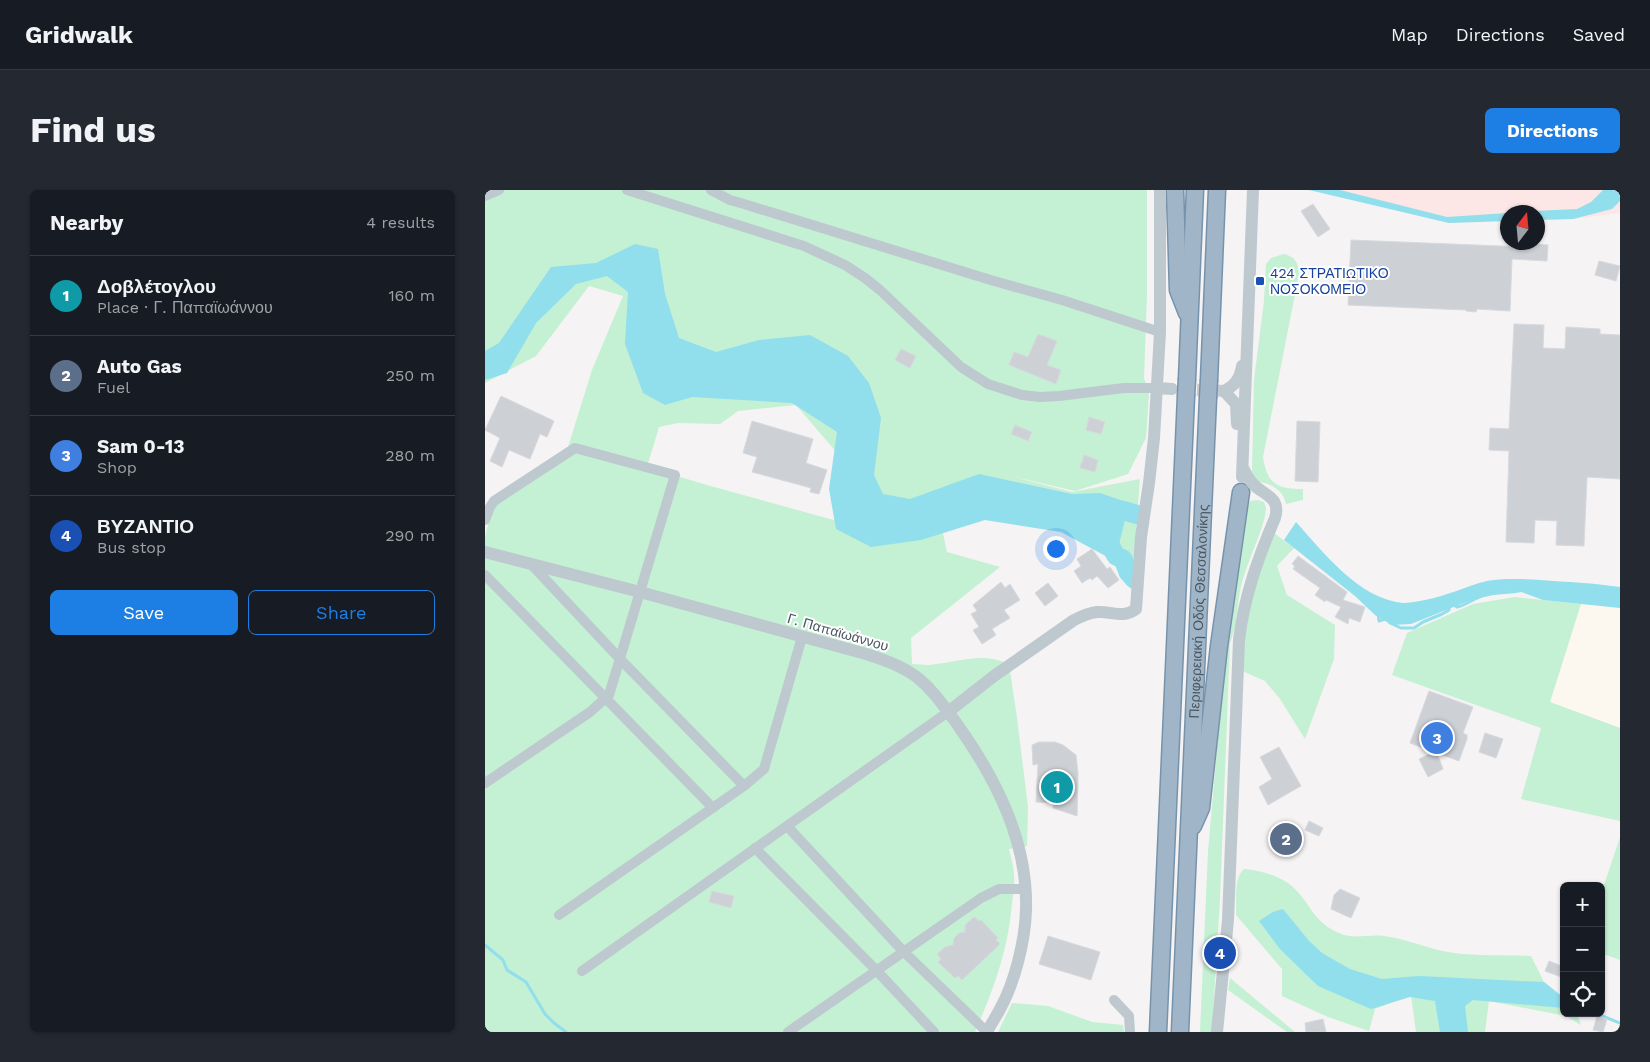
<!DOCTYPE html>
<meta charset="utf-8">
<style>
body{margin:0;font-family:"Work Sans",sans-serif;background:#242831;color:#f1f3f6}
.controls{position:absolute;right:15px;bottom:15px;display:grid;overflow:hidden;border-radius:8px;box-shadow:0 1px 4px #0004}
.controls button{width:45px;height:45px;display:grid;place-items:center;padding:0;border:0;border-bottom:1px solid #363941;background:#171b24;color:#f1f3f6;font:25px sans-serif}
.compass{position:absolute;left:1015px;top:15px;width:45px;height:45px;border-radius:50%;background:#171b24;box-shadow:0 1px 4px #0004;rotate:16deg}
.you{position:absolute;left:570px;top:358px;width:18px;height:18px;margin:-12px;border:4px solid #fff;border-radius:50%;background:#1a73e8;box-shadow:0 0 0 8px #1a73e833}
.badge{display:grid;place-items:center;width:32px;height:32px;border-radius:50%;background:#1d7ee4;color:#fff;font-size:16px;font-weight:700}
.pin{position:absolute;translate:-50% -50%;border:2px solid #fff;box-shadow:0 1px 5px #0006}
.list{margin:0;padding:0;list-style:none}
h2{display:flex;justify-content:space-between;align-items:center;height:65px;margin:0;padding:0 20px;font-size:21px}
h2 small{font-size:16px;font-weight:400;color:#9ea1a6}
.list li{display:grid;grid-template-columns:32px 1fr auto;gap:15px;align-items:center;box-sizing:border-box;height:80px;padding:0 20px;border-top:1px solid #363941}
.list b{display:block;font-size:19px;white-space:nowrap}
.list p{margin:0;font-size:16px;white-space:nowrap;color:#9ea1a6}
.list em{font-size:16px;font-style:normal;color:#9ea1a6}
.actions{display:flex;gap:10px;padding:15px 20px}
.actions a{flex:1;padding:11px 0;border:1px solid #1d7ee4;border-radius:8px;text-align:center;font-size:18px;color:#1d7ee4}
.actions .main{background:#1d7ee4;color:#fff}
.icon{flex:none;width:28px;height:28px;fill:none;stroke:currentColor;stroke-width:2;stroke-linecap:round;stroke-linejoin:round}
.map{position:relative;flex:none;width:1135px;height:842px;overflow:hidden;border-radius:8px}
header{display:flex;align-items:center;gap:30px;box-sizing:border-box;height:70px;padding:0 25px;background:#171b24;border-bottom:1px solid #363941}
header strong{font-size:24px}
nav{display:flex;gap:28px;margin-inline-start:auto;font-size:18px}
.intro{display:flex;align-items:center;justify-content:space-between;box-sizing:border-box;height:120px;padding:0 30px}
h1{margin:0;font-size:35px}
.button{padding:12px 22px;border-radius:8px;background:#1d7ee4;color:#fff;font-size:18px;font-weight:700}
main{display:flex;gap:30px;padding:0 30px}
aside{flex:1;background:#171b24;border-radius:8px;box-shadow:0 1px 4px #0004}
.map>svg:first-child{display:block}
.commercial{fill:#fdf8ef}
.medical{fill:#fce7e6}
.green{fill:#c4f0d3;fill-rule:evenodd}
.water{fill:#91deec}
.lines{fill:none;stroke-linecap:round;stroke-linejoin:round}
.stream{stroke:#91deec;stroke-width:3}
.river{stroke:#91deec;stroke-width:19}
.building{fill:#cdd0d5;stroke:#d7d9de}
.tertiary-tunnel{stroke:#caccce;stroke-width:12;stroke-dasharray:12 6;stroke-linecap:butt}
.trunk-casing{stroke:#7793ac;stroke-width:19}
.minor{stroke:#bec8cf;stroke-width:10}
.tertiary{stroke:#bec8cf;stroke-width:12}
.trunk{stroke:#a0b6c8;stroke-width:16}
.trunk-bridge-casing{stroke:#7793ac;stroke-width:19;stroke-linecap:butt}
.trunk-bridge{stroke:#a0b6c8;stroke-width:16}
.transit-dot{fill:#1a4fb4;stroke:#fff;stroke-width:2}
.labels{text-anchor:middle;stroke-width:4;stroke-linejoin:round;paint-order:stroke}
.transit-label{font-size:14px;fill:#164399;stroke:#fff;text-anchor:start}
.street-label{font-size:14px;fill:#4a5760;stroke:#fff}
</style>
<header>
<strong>Gridwalk</strong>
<nav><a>Map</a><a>Directions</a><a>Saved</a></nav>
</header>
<div class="intro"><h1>Find us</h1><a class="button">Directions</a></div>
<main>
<aside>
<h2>Nearby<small>4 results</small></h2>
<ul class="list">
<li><span class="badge" style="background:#0f9aa8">1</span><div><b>Δοβλέτογλου</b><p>Place · Γ. Παπαϊωάννου</p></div><em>160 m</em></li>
<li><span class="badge" style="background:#5c6f8a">2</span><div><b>Auto Gas</b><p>Fuel</p></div><em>250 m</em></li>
<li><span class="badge" style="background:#3f7fe0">3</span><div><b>Sam 0-13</b><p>Shop</p></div><em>280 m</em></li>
<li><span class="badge" style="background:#1a4fb4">4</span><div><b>ΒΥΖΑΝΤΙΟ</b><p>Bus stop</p></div><em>290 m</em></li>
</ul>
<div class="actions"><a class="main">Save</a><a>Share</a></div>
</aside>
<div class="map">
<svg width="1135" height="842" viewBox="0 0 1135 842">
<rect width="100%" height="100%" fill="#f5f3f3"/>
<path class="commercial" d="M1096,414l39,4v120l-70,-26z"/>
<path class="medical" d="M833,0h302v23l-47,6 -35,1 -1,-8h-30v9l-60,2z"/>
<path class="green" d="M0,0h662v104l-3,84 5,15 -3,45 -18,36 -53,17 -69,-16 66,17 68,-13 -8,100 -20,-19 -87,-53 -86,8 8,37 53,15 -89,71 1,26c8,0 16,2 24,0 27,-3 46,-12 73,0l8,54 11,89 -1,39 -18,3c2,9 5,18 5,27 1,8 -1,18 -2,27 -4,48 -18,85 -37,129h-490v-495l9,-36 74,-54 24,-77 31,-74 -34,-10 -53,70 -51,27zM311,215l42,49 10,70 -141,-39 -60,-18 12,-40 19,-4 42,1 18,-13z
M799,64c10,2 15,9 15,20l-36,183c4,27 14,32 40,32v11l-17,4c-3,-15 -15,-20 -29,-23l-5,-10 2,-91 10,-79 2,-37 5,-6z
M773,310l6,2 2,6 -1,8c-6,24 -18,46 -24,70 -4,19 -4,40 -11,57l-10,255 -8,134h-12l8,-180 9,-104 2,-33 6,-64 22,-148 3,-2z
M789,343l20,15 -17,18 10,29 48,30 -1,34 -29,80 -25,-40 -15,-18 -25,-11 12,-83z
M1030,407l66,7 -31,98 70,26v93l-99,-22 20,-71 -149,-53 15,-42 66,-29z
M1135,647v123l-19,-7v-59z
M759,679c17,1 40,8 52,21 16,17 18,32 43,43 15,7 29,1 45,3 24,3 46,14 70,17 24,3 52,2 77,3l13,26 20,16v15h13l4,12 -15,-9 -77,-15 -4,31h-69l-5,-37 -36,14 -6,22 -41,-14 -46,-21v-27l-46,-54c1,-13 -3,-37 8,-46z
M745,788l65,54h-8l-59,-42z
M527,813l36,3 44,16 31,3 1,7h-126z"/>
<path class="water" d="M824,0h31l107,27 60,-4v8l-58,2z
M1118,0h17v11l-8,8 -39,10 -35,1 -1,-8h-22l62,-3 14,-7z
M150,54l23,5 7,45 14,44 37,14 43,-12 51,-5 38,21 21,27 12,35 -7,57 9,19 27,5 69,-25 93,20 28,-1 29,10 -14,58 -54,-29 -76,-12 -64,20 -50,7 -35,-18 -7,-40 8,-57 -45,-29 -100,-6 -27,8 -22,-12 -18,-49 3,-52 -21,-16 -31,8 -40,39 -29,50 -22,7v-29l14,-8 52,-76 45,-4z
M811,332c27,30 63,77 107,81 7,0 15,-2 22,-3 22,-4 41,-14 62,-19 17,-3 36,-2 53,-1 27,2 53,3 80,7v21l-77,-8 -27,-10 -30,4 -75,30 -19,1 -17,-10 -20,-19 -71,-56z
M798,719l26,32 13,12 28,16 32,10 37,-3 125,6 20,16v10l-91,-8 -8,6 3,26h-28l-5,-31 -25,-4 -39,12 -53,-23 -38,-37 -21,-28 14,-9z"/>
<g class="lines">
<path class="stream" d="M968,414l4,3c10,-2 18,-10 29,-12 12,-3 25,-2 37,-5
M893,423l1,8 6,-2
M905,433l11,5h13l9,-6 19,-8 7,-4v-3
M0,755l18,15 4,10 19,12 19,32 9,9 12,9
M1105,823l10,2 20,8"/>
<path class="river" d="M626,336l3,-11 7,-5 18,5
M617,349l8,6 6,11 7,3 5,13 6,7"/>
</g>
<path class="building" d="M828,14l17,25 -12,8 -17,-26z
M866,50l175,7v-4l22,2 -1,16 -35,-2 -2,52 -33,-2 -1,3 -10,-1v-1l-118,-5z
M1114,71l21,5 -4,15 -21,-6z
M1029,134l30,1 -1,23 22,1 1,-22 34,2v5l20,1v144l-33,-2 -3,69 -28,-1 1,-24 -22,-1 -1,23 -28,-1 3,-91 -20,-1 1,-22 19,1z
M553,144l19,7 -10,24 14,5 -5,14 -47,-19 5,-13 14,5z
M416,159l15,7 -6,12 -15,-8z
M16,206l53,25 -7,16 -7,-3 -10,25 -21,-9 -7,17 -12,-6 10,-23 -15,-8z
M604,227l16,5 -4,12 -15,-4z
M267,231l61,18 -7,24 21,7 -8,24 -9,-2 1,-4 -59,-16 5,-15 -14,-4z
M812,231l23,1 -2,60 -23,-1z
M530,235l17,7 -4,9 -17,-7z
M599,265l14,5 -3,12 -15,-4z
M607,359l15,20 3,-2 9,13 -11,8 -11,-12 -5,4 -2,-2 -8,5 -8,-12 7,-5 -4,-7z
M813,366l49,36 -4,8 22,7 -5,15 -11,-4 -1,6 -13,-7 6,-10 -15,-7 -1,2 -10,-7 5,-7 -27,-19 2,-3 -3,-2z
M516,392l4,6 5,-4 10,16 -16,10 6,8 -18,11 4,6 -14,9 -9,-14 6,-3 -8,-13 6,-3 -4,-6z
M563,393l10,13 -13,10 -10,-13z
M944,501l44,16 -10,26 4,2v4l-8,22 -22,-8 6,16 -15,8 -9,-18 15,-7 -24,-9z
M1000,543l18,6 -7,19 -17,-6z
M554,552h16l8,3 13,10 2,18 -1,43 -24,-8v-5l-17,-1 2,-38 -5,1 -1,-20z
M794,557l22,39 -33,19 -9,-18 13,-8 -12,-22z
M824,631l14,7 -4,8 -14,-6z
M809,638l3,15 -12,3 -4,-15z
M855,699l20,9 -9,20 -20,-9 3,-14z
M227,701l22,5 -3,12 -22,-6z
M489,727l5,4 2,-1 17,18 -2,2 4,4 -38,36 -4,-4 -3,2 -17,-16 3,-3 -4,-5 8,-7 8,-2 1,-7 5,-5 6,-1v-7z
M563,746l52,16 -9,28 -52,-16z
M1064,771l15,6v11l-19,-7z
M1112,826l10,3 -4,13 -10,-2z
M838,829l3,13h-20l-1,-9z"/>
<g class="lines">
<path class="tertiary-tunnel" d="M694,199l45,2"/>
<defs>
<g id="trunk">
<path d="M690,0l3,100 9,23"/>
<path d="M702,189l8,-189"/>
<path d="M724,190l8,-190"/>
<path d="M708,636l8,-18 18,-162 22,-154"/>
<path d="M673,842l28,-636"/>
<path id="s1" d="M695,842l28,-634"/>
</g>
</defs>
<use href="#trunk" class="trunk-casing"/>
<path class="minor" d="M142,0l177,56 41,19 20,13 15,12 81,77 27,17 34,11 18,2 19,-1 65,-8h33
M226,0l19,10 14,4 250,77 68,19 98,32
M0,6l14,-6
M0,330l5,-13 4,-6 81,-53 100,27 -66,220 -19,17 -105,71
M45,373l90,96 124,127
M0,385l228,233
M302,636l116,125 84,81
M270,658l121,122 58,62
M74,725l185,-129 20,-17 38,-132
M97,781l366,-259
M629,810l15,16 1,16
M303,842l193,-134 18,-9h26"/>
<path class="tertiary" d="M672,198l15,1
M752,234l-1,-20 -12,-13c12,-6 16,-13 18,-25
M757,287l11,-287
M0,362l155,40 226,62c19,6 36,12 52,24 16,13 27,30 39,46 39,55 71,117 69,186 -1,31 -11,72 -26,99 -4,8 -9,15 -13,23
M463,522l46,-36 80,-56c8,-4 15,-7 23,-8 15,-1 26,7 39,-3l5,-72 8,-54 5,-45 6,-106v-142
M732,842l11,-112 11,-280c5,-43 19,-82 36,-122 6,-20 -9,-22 -21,-33 -5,-5 -8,-11 -11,-17"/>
<use href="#trunk" class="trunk"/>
<defs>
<path id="trunk-bridge" d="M701,206l1,-17
M723,208l1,-18"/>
</defs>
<use href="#trunk-bridge" class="trunk-bridge-casing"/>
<use href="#trunk-bridge" class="trunk-bridge"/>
</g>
<rect class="transit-dot" x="770" y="86" width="10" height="10" rx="2.5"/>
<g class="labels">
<g class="transit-label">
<text x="785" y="88">424 ΣΤΡΑΤΙΩΤΙΚΟ<tspan x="785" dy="16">ΝΟΣΟΚΟΜΕΙΟ</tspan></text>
</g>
<g class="street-label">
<text dy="5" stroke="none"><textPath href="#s1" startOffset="421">Περιφερειακή Οδός Θεσσαλονίκης</textPath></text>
<text transform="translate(353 442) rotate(16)" y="5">Γ. Παπαϊωάννου</text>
</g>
</g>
</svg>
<div class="controls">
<button>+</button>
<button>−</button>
<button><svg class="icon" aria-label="locate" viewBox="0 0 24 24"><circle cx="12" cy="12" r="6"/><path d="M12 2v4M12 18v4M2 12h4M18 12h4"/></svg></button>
</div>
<svg class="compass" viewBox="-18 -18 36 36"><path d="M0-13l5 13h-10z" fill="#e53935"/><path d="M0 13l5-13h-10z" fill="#9ea1a6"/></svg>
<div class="you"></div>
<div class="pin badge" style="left:572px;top:597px;background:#0f9aa8">1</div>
<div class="pin badge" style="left:801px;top:649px;background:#5c6f8a">2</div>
<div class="pin badge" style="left:952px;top:548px;background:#3f7fe0">3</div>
<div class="pin badge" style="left:735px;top:763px;background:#1a4fb4">4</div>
</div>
</main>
